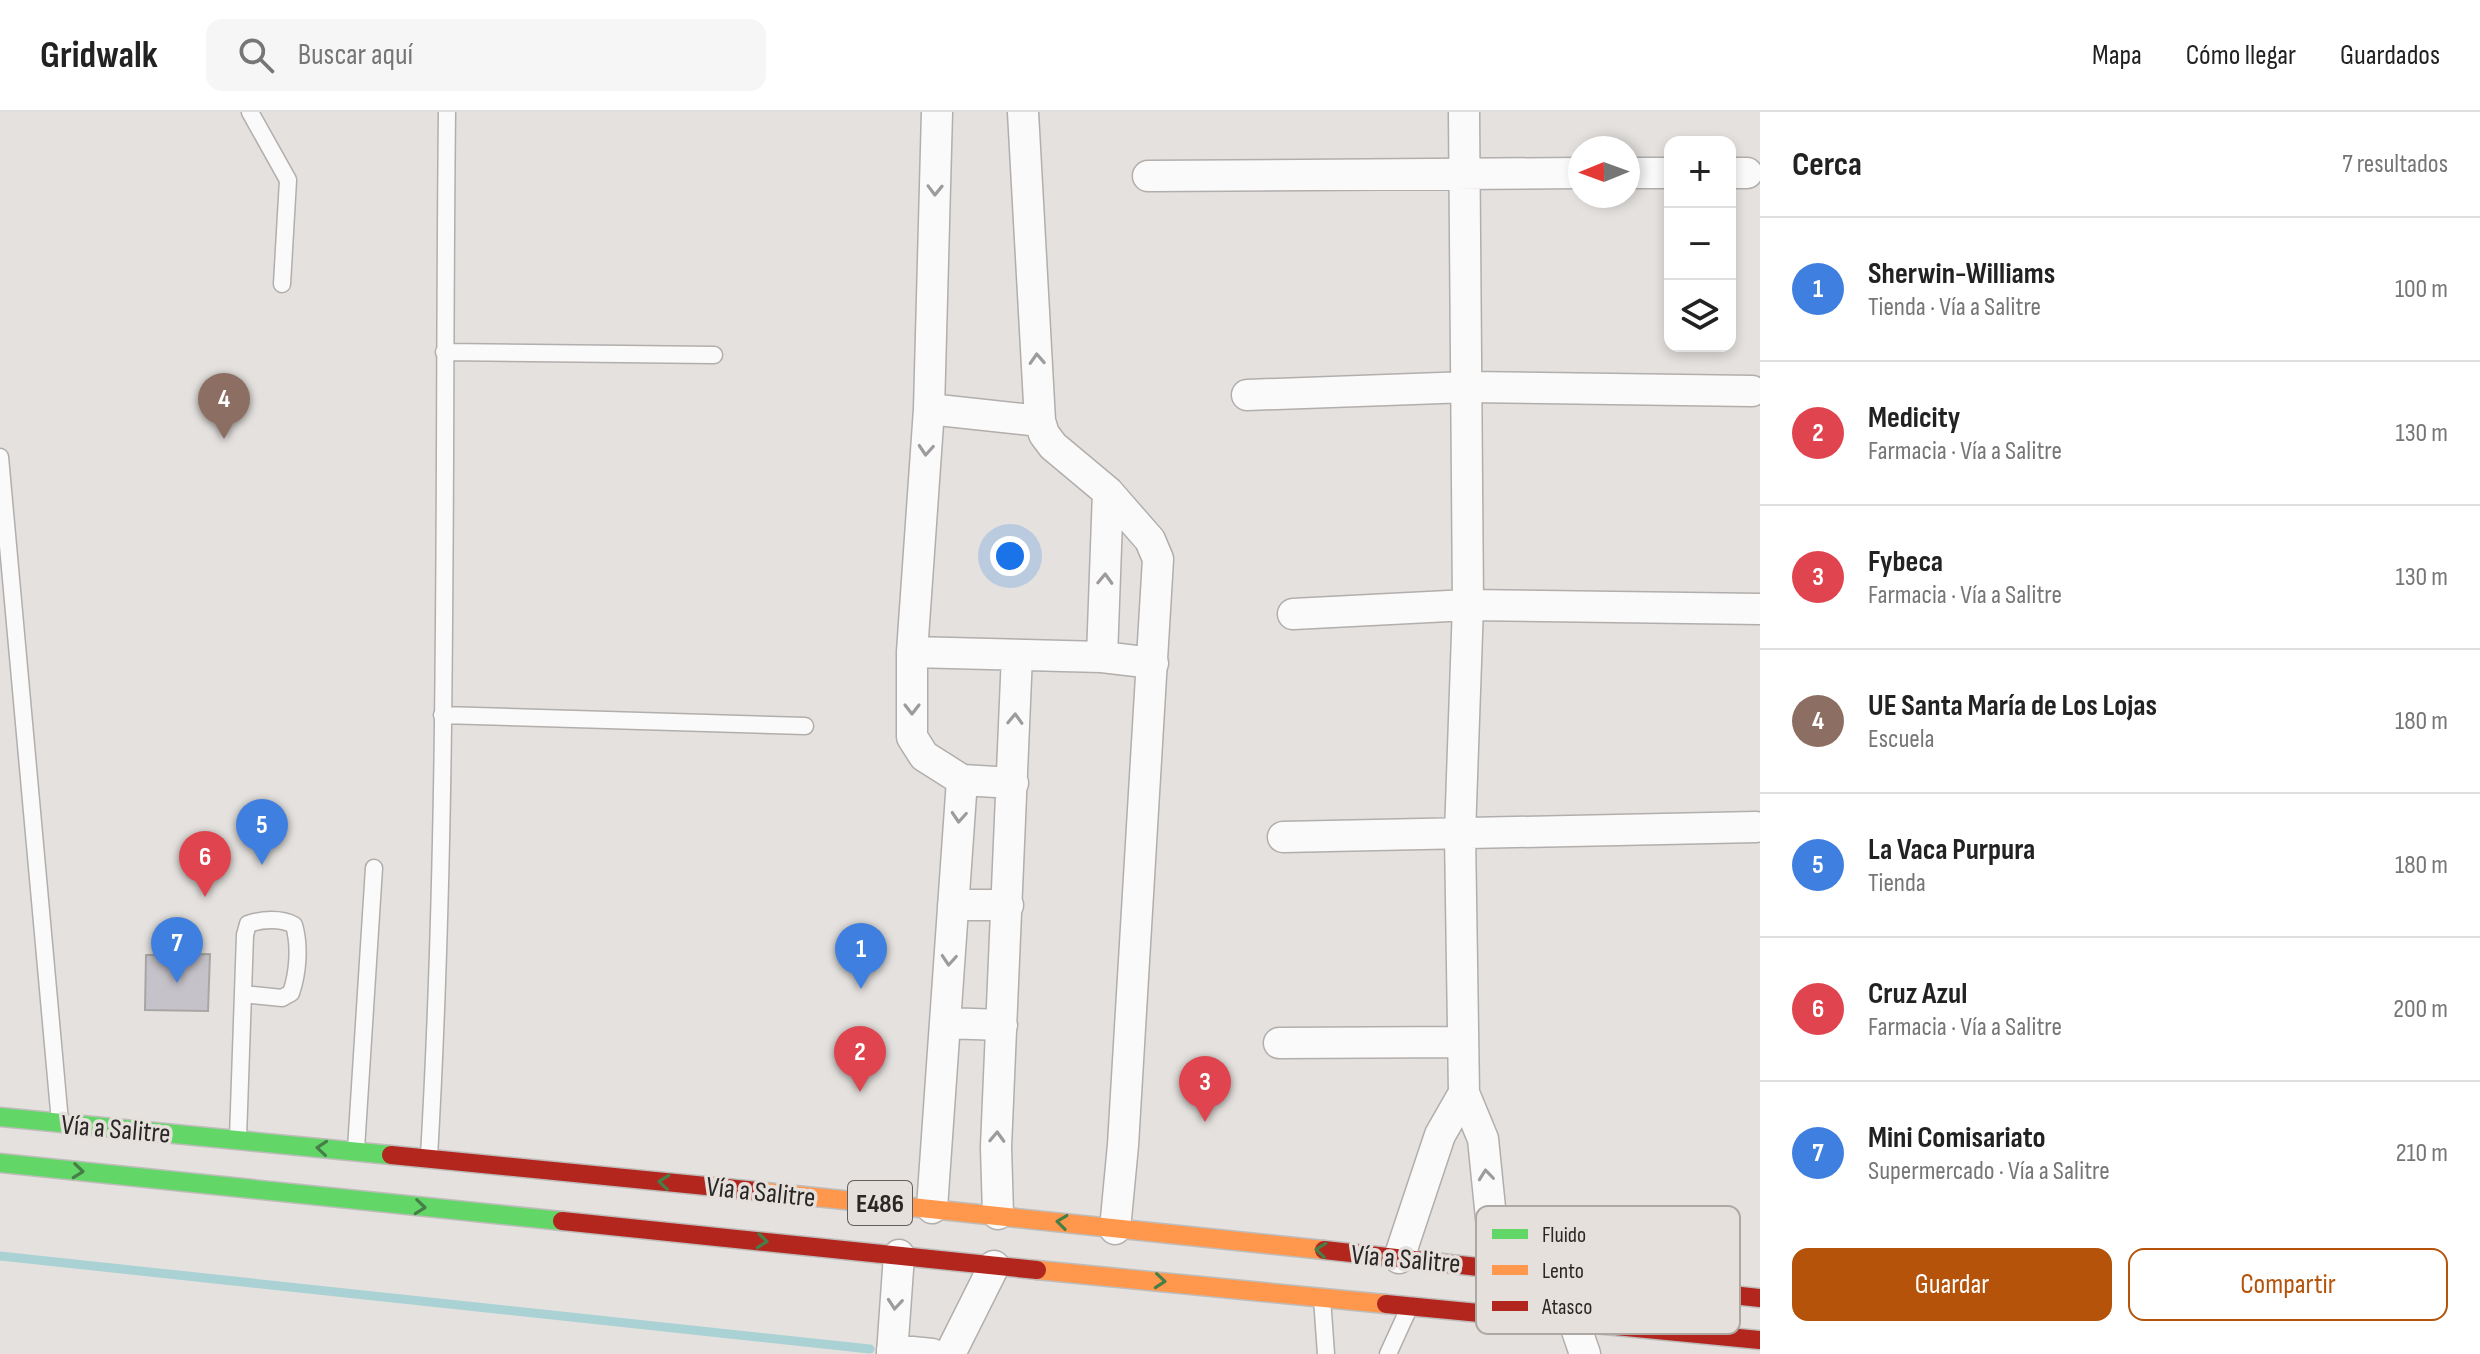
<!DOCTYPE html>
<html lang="es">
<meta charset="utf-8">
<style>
body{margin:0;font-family:"Sofia Sans Condensed",sans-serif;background:#f6f6f6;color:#222}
.controls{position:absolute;right:24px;top:24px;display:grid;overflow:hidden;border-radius:16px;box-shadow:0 4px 12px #0003}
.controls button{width:72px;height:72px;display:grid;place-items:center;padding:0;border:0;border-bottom:2px solid #e0e0e0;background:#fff;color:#222;font:40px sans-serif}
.compass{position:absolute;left:1568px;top:24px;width:72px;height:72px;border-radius:50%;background:#fff;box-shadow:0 4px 12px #0003;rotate:269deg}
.you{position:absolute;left:1010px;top:444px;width:28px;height:28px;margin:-20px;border:6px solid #fff;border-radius:50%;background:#1a73e8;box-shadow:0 0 0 12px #1a73e833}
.badge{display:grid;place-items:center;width:52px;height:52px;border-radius:50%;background:#b45309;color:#fff;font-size:26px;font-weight:700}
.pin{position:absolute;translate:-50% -66px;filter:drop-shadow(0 2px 4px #0008)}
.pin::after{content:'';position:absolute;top:42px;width:28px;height:24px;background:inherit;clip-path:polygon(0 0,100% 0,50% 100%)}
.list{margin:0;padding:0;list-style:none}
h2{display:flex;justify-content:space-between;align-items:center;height:104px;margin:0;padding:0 32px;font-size:34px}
h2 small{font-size:26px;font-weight:400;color:#767676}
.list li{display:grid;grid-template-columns:52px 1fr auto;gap:24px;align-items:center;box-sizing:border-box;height:144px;padding:0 32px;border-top:2px solid #e0e0e0}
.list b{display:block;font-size:30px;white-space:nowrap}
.list p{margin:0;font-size:26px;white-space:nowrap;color:#767676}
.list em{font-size:26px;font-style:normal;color:#767676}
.actions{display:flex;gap:16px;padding:24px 32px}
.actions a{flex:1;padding:18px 0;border:2px solid #b45309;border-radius:16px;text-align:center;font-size:28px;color:#b45309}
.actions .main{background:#b45309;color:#fff}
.icon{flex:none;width:44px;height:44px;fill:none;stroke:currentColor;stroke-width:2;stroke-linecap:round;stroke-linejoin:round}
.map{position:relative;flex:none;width:1760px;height:1242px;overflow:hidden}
header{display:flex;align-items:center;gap:48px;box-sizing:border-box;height:112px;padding:0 40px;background:#fff;border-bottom:2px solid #e0e0e0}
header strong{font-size:38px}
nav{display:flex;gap:44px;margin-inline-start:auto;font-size:28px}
.search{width:560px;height:72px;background:#f6f6f6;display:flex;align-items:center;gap:20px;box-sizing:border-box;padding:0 28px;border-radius:16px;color:#767676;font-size:30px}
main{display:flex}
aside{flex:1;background:#fff}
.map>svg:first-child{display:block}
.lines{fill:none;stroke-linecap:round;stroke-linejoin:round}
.stream{stroke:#aad2d5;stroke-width:9}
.building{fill:#c6c2c9;stroke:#a7a6a5;stroke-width:2}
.lane-casing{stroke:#b1aeac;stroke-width:19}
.street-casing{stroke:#b1aeac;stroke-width:33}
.fast-casing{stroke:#bfbdbb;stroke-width:21}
.slow-casing{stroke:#bfbdbb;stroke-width:21}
.jam-casing{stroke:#bfbdbb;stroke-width:21}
.lane{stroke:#fbfafa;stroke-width:16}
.street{stroke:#fbfafa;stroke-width:30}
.fast{stroke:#63d668;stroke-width:18}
.slow{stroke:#ff974d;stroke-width:18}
.jam{stroke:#b3261e;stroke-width:18}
.oneway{stroke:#9d9b9b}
.oneway2{stroke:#467e47}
.labels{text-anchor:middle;stroke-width:7;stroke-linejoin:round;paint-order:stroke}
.shield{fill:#e6e0dc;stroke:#625e5d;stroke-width:2}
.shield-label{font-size:26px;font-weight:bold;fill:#2a2726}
.street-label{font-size:28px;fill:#2a2726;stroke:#e6e0dc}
.key{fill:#e6e0dc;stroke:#aea8a5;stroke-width:2}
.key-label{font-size:22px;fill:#2a2726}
</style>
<header>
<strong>Gridwalk</strong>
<div class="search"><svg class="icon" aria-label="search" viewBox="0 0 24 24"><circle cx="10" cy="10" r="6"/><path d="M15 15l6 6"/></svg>Buscar aquí</div>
<nav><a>Mapa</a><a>Cómo llegar</a><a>Guardados</a></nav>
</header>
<main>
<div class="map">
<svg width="1760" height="1242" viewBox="0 0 1760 1242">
<rect width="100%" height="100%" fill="#e4e1de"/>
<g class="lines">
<path class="stream" d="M0,1144l870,93"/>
</g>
<path class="building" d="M210,842l-2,57 -63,-1 1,-55z"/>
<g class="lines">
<defs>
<path id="lane" d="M250,0l38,68 -6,104
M444,240l270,3
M0,345l60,665
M442,603l363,11
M238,1026l7,-203 3,-11c14,-5 33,-6 46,1 6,21 4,48 -3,68l-9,5 -39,-4
M356,1037l18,-281
M429,1045c20,-348 14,-697 18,-1045
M1322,1186l4,56
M1388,1242l21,-46"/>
<path id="street" d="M937,0l-8,297 -17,243v85l12,19 38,24 51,3
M1023,0l17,309 4,13 9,12 55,46 42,48 8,19 -35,586 -8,84
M1628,61h42
M1730,61h17
M1148,64l432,-3
M1247,283l221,-8 284,4
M929,297l111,12
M1293,502l175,-9 292,4
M912,540l190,5 51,6
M1102,545l6,-165
M1283,725l473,-10
M953,793h55
M945,911l57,2
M1279,931l184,-1
M1464,981l-4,-259 8,-229 -4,-493
M932,1096l30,-428
M998,1102l-2,-67 21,-492
M1399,1146l41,-123 24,-42 19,46 13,128
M1574,1210l11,32
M892,1238l40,4
M892,1242l7,-99
M950,1242l44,-88"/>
<path id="fast" d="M0,1005l391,38
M0,1051l562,58"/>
<path id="slow" d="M757,1079l567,59
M1037,1158l349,34"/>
<path id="jam" d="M391,1043l366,36
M562,1109l475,49
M1324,1138l436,48
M1386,1192l374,36"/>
</defs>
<use href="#lane" class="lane-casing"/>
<use href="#street" class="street-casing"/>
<use href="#fast" class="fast-casing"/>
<use href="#slow" class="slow-casing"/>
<use href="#jam" class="jam-casing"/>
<use href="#lane" class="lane"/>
<use href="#street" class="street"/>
<use href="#fast" class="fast"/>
<use href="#slow" class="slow"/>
<use href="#jam" class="jam"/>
</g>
<defs><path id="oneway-chevron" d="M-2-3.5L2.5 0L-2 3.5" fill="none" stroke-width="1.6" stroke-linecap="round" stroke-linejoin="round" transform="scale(2)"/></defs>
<g class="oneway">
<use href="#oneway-chevron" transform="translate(935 78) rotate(91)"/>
<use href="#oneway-chevron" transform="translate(1037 247) rotate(-93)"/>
<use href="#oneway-chevron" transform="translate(926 338) rotate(94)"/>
<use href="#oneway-chevron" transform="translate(1105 467) rotate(-88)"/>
<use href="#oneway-chevron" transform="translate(912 597) rotate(90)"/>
<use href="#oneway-chevron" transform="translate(1015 607) rotate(-88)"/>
<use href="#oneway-chevron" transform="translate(959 705) rotate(94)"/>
<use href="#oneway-chevron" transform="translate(949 848) rotate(94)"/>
<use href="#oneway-chevron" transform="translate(997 1025) rotate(-88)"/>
<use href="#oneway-chevron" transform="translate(1486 1063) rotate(-96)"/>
<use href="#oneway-chevron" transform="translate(895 1192) rotate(95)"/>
</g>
<g class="oneway2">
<use href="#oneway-chevron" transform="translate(322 1036) rotate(-175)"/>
<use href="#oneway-chevron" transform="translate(78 1059) rotate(6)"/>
<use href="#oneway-chevron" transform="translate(664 1070) rotate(-174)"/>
<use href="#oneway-chevron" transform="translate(420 1095) rotate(6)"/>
<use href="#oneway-chevron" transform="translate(1062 1110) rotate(-173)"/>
<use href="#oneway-chevron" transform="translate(762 1129) rotate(6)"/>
<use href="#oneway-chevron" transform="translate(1321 1138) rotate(-174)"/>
<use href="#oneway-chevron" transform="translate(1160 1169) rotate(5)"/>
</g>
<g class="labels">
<rect class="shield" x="848" y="1069" width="64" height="44" rx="6"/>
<g class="shield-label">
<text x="880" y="1100">E486</text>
</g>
<g class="street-label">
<text transform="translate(116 1016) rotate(5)" y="10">Vía a Salitre</text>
<text transform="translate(761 1079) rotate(6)" y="10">Vía a Salitre</text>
<text transform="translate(1406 1146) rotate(5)" y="10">Vía a Salitre</text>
</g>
</g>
<rect x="1476" y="1094" width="264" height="128" rx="12" class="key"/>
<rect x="1492" y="1117" width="36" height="10" fill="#63d668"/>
<rect x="1492" y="1153" width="36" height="10" fill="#ff974d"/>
<rect x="1492" y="1189" width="36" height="10" fill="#b3261e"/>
<g class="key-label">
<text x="1542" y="1130">Fluido</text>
<text x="1542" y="1166">Lento</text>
<text x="1542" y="1202">Atasco</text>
</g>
</svg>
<div class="controls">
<button>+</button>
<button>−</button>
<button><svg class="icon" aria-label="layers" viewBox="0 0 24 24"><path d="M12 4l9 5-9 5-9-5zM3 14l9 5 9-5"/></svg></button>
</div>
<svg class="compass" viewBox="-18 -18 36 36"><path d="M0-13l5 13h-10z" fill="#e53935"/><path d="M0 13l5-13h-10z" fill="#767676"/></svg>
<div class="you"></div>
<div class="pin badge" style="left:861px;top:877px;background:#3f7fe0">1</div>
<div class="pin badge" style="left:860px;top:980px;background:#e0444e">2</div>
<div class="pin badge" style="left:1205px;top:1010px;background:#e0444e">3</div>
<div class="pin badge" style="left:224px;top:327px;background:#8d6e63">4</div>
<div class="pin badge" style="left:262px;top:753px;background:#3f7fe0">5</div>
<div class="pin badge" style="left:205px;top:785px;background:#e0444e">6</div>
<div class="pin badge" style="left:177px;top:871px;background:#3f7fe0">7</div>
</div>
<aside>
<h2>Cerca<small>7 resultados</small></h2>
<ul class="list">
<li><span class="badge" style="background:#3f7fe0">1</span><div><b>Sherwin-Williams</b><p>Tienda · Vía a Salitre</p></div><em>100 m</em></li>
<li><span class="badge" style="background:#e0444e">2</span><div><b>Medicity</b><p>Farmacia · Vía a Salitre</p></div><em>130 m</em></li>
<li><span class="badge" style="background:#e0444e">3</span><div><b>Fybeca</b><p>Farmacia · Vía a Salitre</p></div><em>130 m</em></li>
<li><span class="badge" style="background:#8d6e63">4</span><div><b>UE Santa María de Los Lojas</b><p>Escuela</p></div><em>180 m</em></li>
<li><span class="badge" style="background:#3f7fe0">5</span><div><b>La Vaca Purpura</b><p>Tienda</p></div><em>180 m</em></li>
<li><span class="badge" style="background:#e0444e">6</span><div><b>Cruz Azul</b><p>Farmacia · Vía a Salitre</p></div><em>200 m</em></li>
<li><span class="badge" style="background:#3f7fe0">7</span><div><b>Mini Comisariato</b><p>Supermercado · Vía a Salitre</p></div><em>210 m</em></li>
</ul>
<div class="actions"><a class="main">Guardar</a><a>Compartir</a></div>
</aside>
</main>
